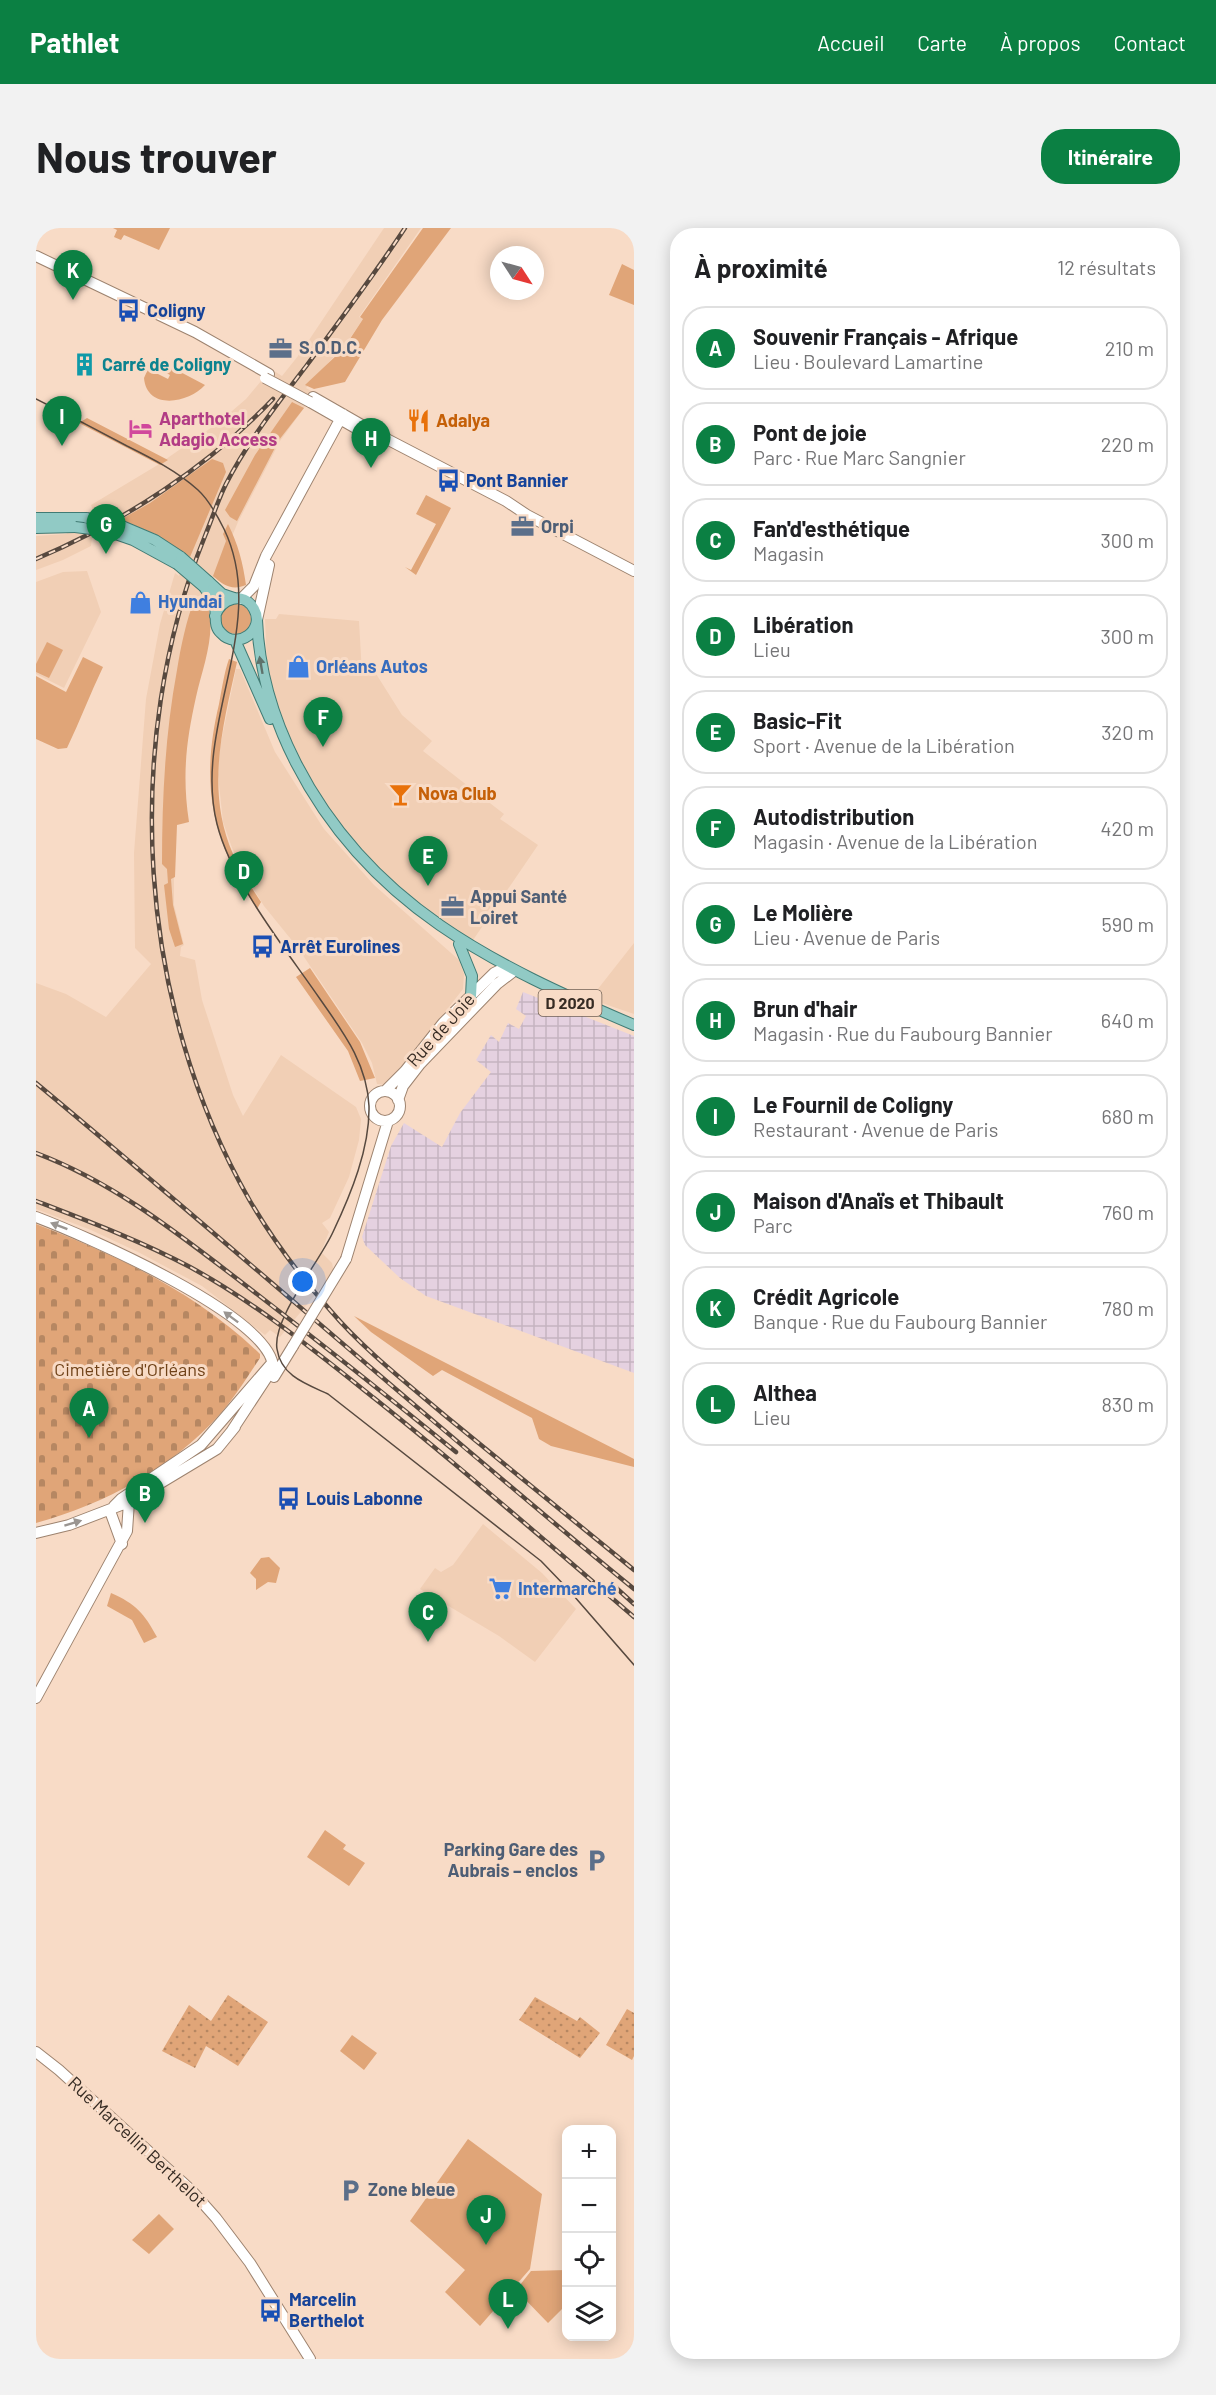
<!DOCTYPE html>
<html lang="fr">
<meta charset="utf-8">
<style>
body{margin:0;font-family:Barlow,sans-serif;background:#f2f2f2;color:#202124}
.controls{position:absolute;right:18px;bottom:18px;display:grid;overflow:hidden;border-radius:12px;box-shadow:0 3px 15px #0003}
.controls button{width:54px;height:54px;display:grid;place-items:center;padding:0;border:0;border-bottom:2px solid #e0e0e0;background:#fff;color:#202124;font:30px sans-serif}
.compass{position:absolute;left:454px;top:18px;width:54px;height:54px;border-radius:50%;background:#fff;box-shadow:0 3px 15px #0003;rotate:126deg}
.you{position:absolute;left:267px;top:1054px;width:21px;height:21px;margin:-15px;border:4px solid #fff;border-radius:50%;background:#1a73e8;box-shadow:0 0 0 9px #1a73e833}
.badge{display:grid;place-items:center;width:39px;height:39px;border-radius:50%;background:#0b8043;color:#fff;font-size:20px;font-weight:700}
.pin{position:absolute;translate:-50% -50px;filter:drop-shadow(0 2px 3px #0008)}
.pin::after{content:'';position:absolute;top:32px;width:21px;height:18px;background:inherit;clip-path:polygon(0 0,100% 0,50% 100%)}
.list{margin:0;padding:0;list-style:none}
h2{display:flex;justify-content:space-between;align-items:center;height:78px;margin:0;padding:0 24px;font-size:26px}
h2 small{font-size:20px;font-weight:400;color:#757577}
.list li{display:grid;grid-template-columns:39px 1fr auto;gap:18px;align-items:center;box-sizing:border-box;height:84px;margin:0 12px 12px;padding:0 12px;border:2px solid #e0e0e0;border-radius:24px}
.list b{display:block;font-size:22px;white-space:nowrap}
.list p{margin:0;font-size:20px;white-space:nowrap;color:#757577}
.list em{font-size:20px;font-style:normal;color:#757577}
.icon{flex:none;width:33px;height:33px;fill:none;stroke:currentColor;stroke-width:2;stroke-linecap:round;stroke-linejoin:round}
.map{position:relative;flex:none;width:598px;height:2131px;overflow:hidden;border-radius:24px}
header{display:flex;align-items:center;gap:36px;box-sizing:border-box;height:84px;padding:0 30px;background:#0b8043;color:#fff}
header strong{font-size:28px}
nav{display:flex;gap:33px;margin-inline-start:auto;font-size:21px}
.intro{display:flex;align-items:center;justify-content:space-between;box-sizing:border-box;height:144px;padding:0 36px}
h1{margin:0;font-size:42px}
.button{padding:15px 27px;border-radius:24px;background:#0b8043;color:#fff;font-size:21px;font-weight:700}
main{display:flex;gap:36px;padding:0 36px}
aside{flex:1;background:#fff;border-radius:24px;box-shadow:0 3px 15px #0003}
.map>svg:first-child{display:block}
.built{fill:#f1cfb5}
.industrial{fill:url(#industrial-grid)}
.green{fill:#e0a578}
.cemetery{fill:url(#cemetery-stones)}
.garden{fill:url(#garden-dots)}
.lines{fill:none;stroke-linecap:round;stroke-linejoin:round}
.secondary-casing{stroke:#9d836f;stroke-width:12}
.primary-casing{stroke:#417b74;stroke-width:12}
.secondary{stroke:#fff;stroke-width:10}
.primary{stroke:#91cac5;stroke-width:10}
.tram{stroke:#57493f;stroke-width:1.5}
.rail-casing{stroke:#57493f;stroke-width:4.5}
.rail{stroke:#f8dbc6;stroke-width:2;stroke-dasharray:7;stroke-linecap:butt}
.secondary-bridge-casing{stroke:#9d836f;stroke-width:12;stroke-linecap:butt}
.primary-bridge-casing{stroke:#417b74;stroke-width:12;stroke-linecap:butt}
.secondary-bridge{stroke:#fff;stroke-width:10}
.primary-bridge{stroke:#91cac5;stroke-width:10}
.oneway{fill:#5f736c}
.oneway2{fill:#9a9591}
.labels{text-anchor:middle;stroke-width:6;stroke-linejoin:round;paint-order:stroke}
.shield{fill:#f8dbc6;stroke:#706054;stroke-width:1.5}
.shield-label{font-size:16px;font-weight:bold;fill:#362b23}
.transit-label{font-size:18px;font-weight:bold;fill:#164399;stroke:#f8dbc6;text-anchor:start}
.service-label{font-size:18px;font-weight:bold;fill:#4e5e75;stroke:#f8dbc6;text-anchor:start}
.culture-label{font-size:18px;font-weight:bold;fill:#0d838f;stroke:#f8dbc6;text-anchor:start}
.hotel-label{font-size:18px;font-weight:bold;fill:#b23c85;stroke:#f8dbc6;text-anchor:start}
.food-label{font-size:18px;font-weight:bold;fill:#c56008;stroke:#f8dbc6;text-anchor:start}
.shop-label{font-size:18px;font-weight:bold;fill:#366cbe;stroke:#f8dbc6;text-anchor:start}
.street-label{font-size:18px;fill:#362b23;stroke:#f8dbc6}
.park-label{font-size:18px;fill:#704218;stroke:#f8dbc6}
</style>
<header>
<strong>Pathlet</strong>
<nav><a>Accueil</a><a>Carte</a><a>À propos</a><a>Contact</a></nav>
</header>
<div class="intro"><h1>Nous trouver</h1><a class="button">Itinéraire</a></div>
<main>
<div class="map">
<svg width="598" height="2131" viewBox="0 0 598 2131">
<defs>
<pattern id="industrial-grid" width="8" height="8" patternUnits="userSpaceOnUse" patternTransform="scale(1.5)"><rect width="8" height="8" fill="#e5d1e0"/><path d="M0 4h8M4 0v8" fill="none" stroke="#c5b4c0"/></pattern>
<pattern id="cemetery-stones" width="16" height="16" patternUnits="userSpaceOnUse" patternTransform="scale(1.5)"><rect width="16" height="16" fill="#e0a578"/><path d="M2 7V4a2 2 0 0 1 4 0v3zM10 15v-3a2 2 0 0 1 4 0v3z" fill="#b68762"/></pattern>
<pattern id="garden-dots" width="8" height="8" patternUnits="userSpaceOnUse" patternTransform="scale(1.5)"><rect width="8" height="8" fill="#e0a578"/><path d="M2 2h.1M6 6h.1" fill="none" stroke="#b68762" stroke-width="1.8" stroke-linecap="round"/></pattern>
</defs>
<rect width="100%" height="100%" fill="#f8dbc6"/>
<path class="built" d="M348,0h37l-62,89 4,2 -19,28 3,3 -3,6 -6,-4 -32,36 9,5 -35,48 -42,81 -39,92 -2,48 -23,171v72l10,40 -3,2 -1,9 15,4 7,40 31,95 10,21 38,-61 75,52 5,12 -2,21 -10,37 -19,41 -8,5 7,9 -8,20 11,11 2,9 -54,65 -10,-7 -5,5 -63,-49 -64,-34 -47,-22 -55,-21v-226l30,11 40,23 45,-53 -16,-16 -1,-95 12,-154 14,-75 15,-51 4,3 40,-105 -88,52 -39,14 -1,9 -28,14 -27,10v-34l30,-2 28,-20 -3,-9 65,-39 62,-43 28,-24 25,-30 11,7 16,-20 1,-4 1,1 7,-14 2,1z
M51,343l14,41 -37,76 -28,-14v-92l27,-10z
M243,386l80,7 3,53 11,-5 29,46 30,26 -9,10 81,63 -4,5 38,26 -67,98 -31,-21 -63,-53 -42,-50 -38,-63 -20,-46 -10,-43 -2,-48h11z
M200,441h4l35,83 49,77 50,56 85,75 5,14 -1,15 -75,96 -11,-1 -5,-21 -10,-20 -64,-95 -34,-42 -19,-31 -13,-27 -9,-26 -5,-47 2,-28z
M598,715v71l-44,-15z
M447,1296l59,49 34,36 -41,53 -36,-26 -79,-47 15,-21 6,4 12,-7z"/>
<path class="industrial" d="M487,764l111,44v337l-208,-77 -26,-18 -35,-33 -3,-8 29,-91 13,-23 38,24 18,-34 31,-41 -15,-12 15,-25 8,7 9,-19 11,6 7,-13 -10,-7z"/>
<path class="green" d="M77,0h57l-11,22 -35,-15 -3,5 -7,-3 3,-7z
M387,0h28l-69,92 -37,62 -31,7 -9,-4 34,-32 5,3 4,-5 -4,-3 19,-29 -3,-2z
M586,36l12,6v35l-25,-10z
M118,130l51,27c-16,18 -58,26 -61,-7l4,-9 20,10 2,-4 -19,-11z
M256,174l12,6 -25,32 -42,81 -7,-4 -5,-7 30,-55z
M51,190l81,42 -8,5 -81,-42z
M176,231l11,4 3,9 -36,85 -35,-23 -35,-14 30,-17z
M390,267l25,13 -35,67 -11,-8 6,3 25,-46 -20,-10z
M192,296c10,20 15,39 18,61 -14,6 -23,0 -33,-9l13,-35 -3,-7z
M159,370c7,5 14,8 15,17 3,28 -8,55 -14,82 -10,45 -14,79 -7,125l-12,3 -2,52 -4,2 2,26 10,39 -8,3 -6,-18 -5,-44 4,-2 -1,-14 -5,-5c0,-65 3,-129 15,-194 4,-24 9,-49 18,-72z
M185 391a15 15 0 1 1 30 0a15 15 0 1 1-30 0Z
M11,414l16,8 -14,28 -13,-6v-8z
M47,429l20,10c-13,27 -23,54 -36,81l-9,1 -22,-10v-63l30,16z
M193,431l8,3c-14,64 -32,128 -4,192 8,17 18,33 28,48l-4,7c-46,-69 -57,-125 -38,-205 3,-15 5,-31 10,-45z
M274,740l50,74 15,36 -15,3 -12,-30 -52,-74z
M318,1088l280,143v8l-83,-21 -12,-7 -7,-21 -90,-48 -9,6 -62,-44z
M233,1329l11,11 -4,15 -8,-1 -12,8v-11l-6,-6 11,-15z
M75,1365c25,11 33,20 46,44l-13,6 -12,-23 -25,-14z
M289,1602l21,15 -3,4 22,14 -16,23 -42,-29z
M316,1807l25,18 -13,17 -24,-19z
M432,1911l74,55 -12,75 -50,57 -35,-34 20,-22 -55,-49z
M123,1986l15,15 -25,25 -17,-14z
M530,2042v32h-4v7l-14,14 -32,-33 15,-19z"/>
<path class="cemetery" d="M0,996c82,32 160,68 224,130v4c-13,19 -25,39 -40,56 -48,54 -115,90 -184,109z"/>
<path class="garden" d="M192,1767l40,27 -30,44 -32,-20 -11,22 -33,-17 27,-46 22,16z
M499,1769l42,24 3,-4 20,16 -20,25 -61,-38z
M591,1781l7,4v43l-2,4 -26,-15z"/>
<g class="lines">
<defs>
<path id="secondary" d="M0,28l159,76 74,42
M277,169l68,39 125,65 21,14 107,56
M274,174l49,28
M205,371l13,-13 12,-30 77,-142
M221,392l12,-55
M334 878a15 15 0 1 1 30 0a15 15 0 1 1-30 0Z
M349,863l20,-20 38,-48 51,-50 12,-6
M362,872l5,-14 17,-22 77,-80 17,-13
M0,989c45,17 238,100 237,151l-42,64
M310,1031l42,-138
M238,1149l19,-31
M78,1278l7,-7 80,-54 71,-82
M74,1283l12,33
M0,1305l33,-8 60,-23 88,-53 18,-22
M0,1470l91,-167 2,-29
M0,1824l23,18 133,121 24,27 34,45 60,96"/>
<path id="primary" d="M0,290h51
M86,298l33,14 26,17
M0,300l39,-1
M71,303l26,9 44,24
M172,353l14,13 12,4
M168,359c4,6 10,12 11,20 2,9 -2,19 6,26 16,18 45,-3 33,-24 -11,-19 -33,-10 -39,7
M221,392c2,51 16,98 39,143 73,143 198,202 338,262
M199,412l35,79
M423,716l13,32 -1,20"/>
</defs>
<use href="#secondary" class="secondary-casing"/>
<use href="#primary" class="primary-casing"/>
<use href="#secondary" class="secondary"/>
<use href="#primary" class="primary"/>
<path class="tram" d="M0,171c30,15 61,31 91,47 24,12 50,25 71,44 10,9 20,27 26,39 46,96 -32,196 -7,295 15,59 68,124 103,175 23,33 47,64 49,107 1,42 -18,88 -36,126 -13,29 -61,87 -56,117 4,27 29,35 51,45l213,167 26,27 67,77"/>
<defs>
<path id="rail" d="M369,0c-31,47 -65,92 -98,137 -29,38 -59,76 -81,119 -8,16 -14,35 -21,52 -84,208 -68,469 45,665 23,39 50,75 80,109 35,41 78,74 118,108 62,51 124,101 186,152
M0,331c87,-37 172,-92 237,-160
M0,855c201,167 396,341 598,506
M0,925c77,29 140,79 204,128 73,56 145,113 216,171
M0,973c52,20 105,40 154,66 66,36 125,84 184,131 89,71 174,145 260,219
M576,1356l22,20"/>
</defs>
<use href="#rail" class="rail-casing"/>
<use href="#rail" class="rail"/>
<defs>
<path id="secondary-bridge" d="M229,150l45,24
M257,1118l53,-87"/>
<path id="primary-bridge" d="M51,290l35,8
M39,299l32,4
M145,329l27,24
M141,336l27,23"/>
</defs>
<use href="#secondary-bridge" class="secondary-bridge-casing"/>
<use href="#primary-bridge" class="primary-bridge-casing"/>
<use href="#secondary-bridge" class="secondary-bridge"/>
<use href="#primary-bridge" class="primary-bridge"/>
</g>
<defs><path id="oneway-solid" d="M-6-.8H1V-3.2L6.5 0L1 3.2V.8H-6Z" transform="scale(1.5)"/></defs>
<use class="oneway" href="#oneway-solid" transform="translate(225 437) rotate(-100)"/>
<g class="oneway2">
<use href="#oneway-solid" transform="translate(23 998) rotate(-159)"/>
<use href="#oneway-solid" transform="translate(195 1089) rotate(-143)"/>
<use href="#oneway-solid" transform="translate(37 1295) rotate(-17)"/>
</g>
<defs>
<symbol id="bus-bare" viewBox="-9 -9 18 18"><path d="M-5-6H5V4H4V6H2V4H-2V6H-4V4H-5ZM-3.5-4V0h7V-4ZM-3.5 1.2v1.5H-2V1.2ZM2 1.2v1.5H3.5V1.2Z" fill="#1a4fb4" stroke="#f8dbc6" stroke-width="2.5" paint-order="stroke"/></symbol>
<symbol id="office-bare" viewBox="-9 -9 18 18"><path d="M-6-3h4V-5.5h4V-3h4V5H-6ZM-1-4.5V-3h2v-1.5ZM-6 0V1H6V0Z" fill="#5c6f8a" stroke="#f8dbc6" stroke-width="2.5" paint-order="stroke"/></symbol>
<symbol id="building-bare" viewBox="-9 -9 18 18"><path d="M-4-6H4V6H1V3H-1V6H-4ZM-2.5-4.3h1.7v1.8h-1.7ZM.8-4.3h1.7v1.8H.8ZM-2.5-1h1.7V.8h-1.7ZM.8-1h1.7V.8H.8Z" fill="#0f9aa8" stroke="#f8dbc6" stroke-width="2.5" paint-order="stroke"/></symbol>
<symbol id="restaurant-bare" viewBox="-9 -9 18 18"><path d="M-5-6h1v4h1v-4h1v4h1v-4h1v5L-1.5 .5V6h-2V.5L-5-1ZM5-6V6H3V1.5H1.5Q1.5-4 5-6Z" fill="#e8710a" stroke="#f8dbc6" stroke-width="2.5" paint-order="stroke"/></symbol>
<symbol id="hotel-bare" viewBox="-9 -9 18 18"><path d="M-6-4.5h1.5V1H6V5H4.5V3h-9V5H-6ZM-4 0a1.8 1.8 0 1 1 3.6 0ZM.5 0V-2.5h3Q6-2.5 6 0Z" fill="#d1479c" stroke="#f8dbc6" stroke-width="2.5" paint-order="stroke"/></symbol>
<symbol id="shop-bare" viewBox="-9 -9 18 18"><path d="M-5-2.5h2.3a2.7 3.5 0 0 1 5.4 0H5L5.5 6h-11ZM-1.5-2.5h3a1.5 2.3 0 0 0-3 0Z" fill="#3f7fe0" stroke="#f8dbc6" stroke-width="2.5" paint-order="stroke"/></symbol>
<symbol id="bar-bare" viewBox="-9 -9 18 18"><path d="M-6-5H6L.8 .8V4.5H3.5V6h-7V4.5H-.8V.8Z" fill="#e8710a" stroke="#f8dbc6" stroke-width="2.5" paint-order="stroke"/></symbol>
<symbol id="supermarket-bare" viewBox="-9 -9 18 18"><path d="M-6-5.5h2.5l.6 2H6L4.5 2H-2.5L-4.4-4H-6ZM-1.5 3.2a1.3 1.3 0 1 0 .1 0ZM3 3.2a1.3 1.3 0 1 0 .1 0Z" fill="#3f7fe0" stroke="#f8dbc6" stroke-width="2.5" paint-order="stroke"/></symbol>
<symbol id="parking-bare" viewBox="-9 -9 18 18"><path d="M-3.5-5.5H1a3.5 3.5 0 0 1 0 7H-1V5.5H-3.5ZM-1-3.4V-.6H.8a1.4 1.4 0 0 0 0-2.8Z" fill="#5c6f8a" stroke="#f8dbc6" stroke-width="2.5" paint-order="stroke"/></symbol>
</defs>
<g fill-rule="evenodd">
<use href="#bus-bare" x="76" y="66" width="33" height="33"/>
<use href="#office-bare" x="228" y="104" width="33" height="33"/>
<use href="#building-bare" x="32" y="120" width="33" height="33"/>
<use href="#restaurant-bare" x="366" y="176" width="33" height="33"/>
<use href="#hotel-bare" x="88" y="184" width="33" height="33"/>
<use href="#bus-bare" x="396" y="236" width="33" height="33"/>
<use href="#office-bare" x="470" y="282" width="33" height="33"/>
<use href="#shop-bare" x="88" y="358" width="33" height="33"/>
<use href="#shop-bare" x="246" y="422" width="33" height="33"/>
<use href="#bar-bare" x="348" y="550" width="33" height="33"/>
<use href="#office-bare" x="400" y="662" width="33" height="33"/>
<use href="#bus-bare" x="210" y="702" width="33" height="33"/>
<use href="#bus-bare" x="236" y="1254" width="33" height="33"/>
<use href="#supermarket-bare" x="448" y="1344" width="33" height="33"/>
<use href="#parking-bare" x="544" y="1616" width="33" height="33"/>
<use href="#parking-bare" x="298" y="1946" width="33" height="33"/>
<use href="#bus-bare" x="218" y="2066" width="33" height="33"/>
</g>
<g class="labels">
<rect class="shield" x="502.5" y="762" width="63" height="26" rx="4.5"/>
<g class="shield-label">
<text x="534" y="781">D 2020</text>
</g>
<g class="transit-label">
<text x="111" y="89">Coligny</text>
<text x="430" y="259">Pont Bannier</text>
<text x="244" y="725">Arrêt Eurolines</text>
<text x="270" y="1277">Louis Labonne</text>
<text x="253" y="2078">Marcelin<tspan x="253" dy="21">Berthelot</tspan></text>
</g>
<g class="service-label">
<text x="263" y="126">S.O.D.C.</text>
<text x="505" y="305">Orpi</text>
<text x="434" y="675">Appui Santé<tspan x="434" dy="21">Loiret</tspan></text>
<text x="542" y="1628" text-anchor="end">Parking Gare des<tspan x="542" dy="21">Aubrais – enclos</tspan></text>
<text x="332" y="1968">Zone bleue</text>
</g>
<g class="culture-label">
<text x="66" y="143">Carré de Coligny</text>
</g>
<g class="hotel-label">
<text x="123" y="197">Aparthotel<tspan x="123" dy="21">Adagio Access</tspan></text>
</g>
<g class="food-label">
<text x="400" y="199">Adalya</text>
<text x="382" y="572">Nova Club</text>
</g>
<g class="shop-label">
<text x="122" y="380">Hyundai</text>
<text x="280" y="445">Orléans Autos</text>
<text x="482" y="1367">Intermarché</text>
</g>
<g class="street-label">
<text transform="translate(405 802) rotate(-48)" y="6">Rue de Joie</text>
<text transform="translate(101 1914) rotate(43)" y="6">Rue Marcellin Berthelot</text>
</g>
<g class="park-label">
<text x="94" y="1148">Cimetière d'Orléans</text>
</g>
</g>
</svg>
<div class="controls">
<button>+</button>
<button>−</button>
<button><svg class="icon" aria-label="locate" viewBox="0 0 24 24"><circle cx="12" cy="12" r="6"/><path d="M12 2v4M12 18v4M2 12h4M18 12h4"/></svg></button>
<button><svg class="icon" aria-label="layers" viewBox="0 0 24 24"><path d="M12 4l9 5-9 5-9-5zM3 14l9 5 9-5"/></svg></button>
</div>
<svg class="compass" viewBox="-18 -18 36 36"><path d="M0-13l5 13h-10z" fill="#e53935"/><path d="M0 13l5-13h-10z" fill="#757577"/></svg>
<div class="you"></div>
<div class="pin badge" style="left:53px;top:1210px">A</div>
<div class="pin badge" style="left:109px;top:1295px">B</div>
<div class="pin badge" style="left:392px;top:1414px">C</div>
<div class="pin badge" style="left:208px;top:673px">D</div>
<div class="pin badge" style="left:392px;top:658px">E</div>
<div class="pin badge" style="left:287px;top:519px">F</div>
<div class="pin badge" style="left:70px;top:326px">G</div>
<div class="pin badge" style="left:335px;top:240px">H</div>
<div class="pin badge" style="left:26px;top:218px">I</div>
<div class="pin badge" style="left:450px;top:2017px">J</div>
<div class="pin badge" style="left:37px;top:72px">K</div>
<div class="pin badge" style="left:472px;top:2101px">L</div>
</div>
<aside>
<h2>À proximité<small>12 résultats</small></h2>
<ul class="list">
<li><span class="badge">A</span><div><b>Souvenir Français - Afrique</b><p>Lieu · Boulevard Lamartine</p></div><em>210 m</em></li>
<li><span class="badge">B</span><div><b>Pont de joie</b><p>Parc · Rue Marc Sangnier</p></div><em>220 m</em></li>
<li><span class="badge">C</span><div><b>Fan'd'esthétique</b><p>Magasin</p></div><em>300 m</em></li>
<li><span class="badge">D</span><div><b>Libération</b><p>Lieu</p></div><em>300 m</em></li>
<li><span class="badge">E</span><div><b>Basic-Fit</b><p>Sport · Avenue de la Libération</p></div><em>320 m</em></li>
<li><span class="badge">F</span><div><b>Autodistribution</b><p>Magasin · Avenue de la Libération</p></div><em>420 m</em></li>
<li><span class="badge">G</span><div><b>Le Molière</b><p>Lieu · Avenue de Paris</p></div><em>590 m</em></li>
<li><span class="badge">H</span><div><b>Brun d'hair</b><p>Magasin · Rue du Faubourg Bannier</p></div><em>640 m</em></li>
<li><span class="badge">I</span><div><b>Le Fournil de Coligny</b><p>Restaurant · Avenue de Paris</p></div><em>680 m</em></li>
<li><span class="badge">J</span><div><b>Maison d'Anaïs et Thibault</b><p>Parc</p></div><em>760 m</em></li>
<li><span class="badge">K</span><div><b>Crédit Agricole</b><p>Banque · Rue du Faubourg Bannier</p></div><em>780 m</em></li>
<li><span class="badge">L</span><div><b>Althea</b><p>Lieu</p></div><em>830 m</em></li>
</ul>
</aside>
</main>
